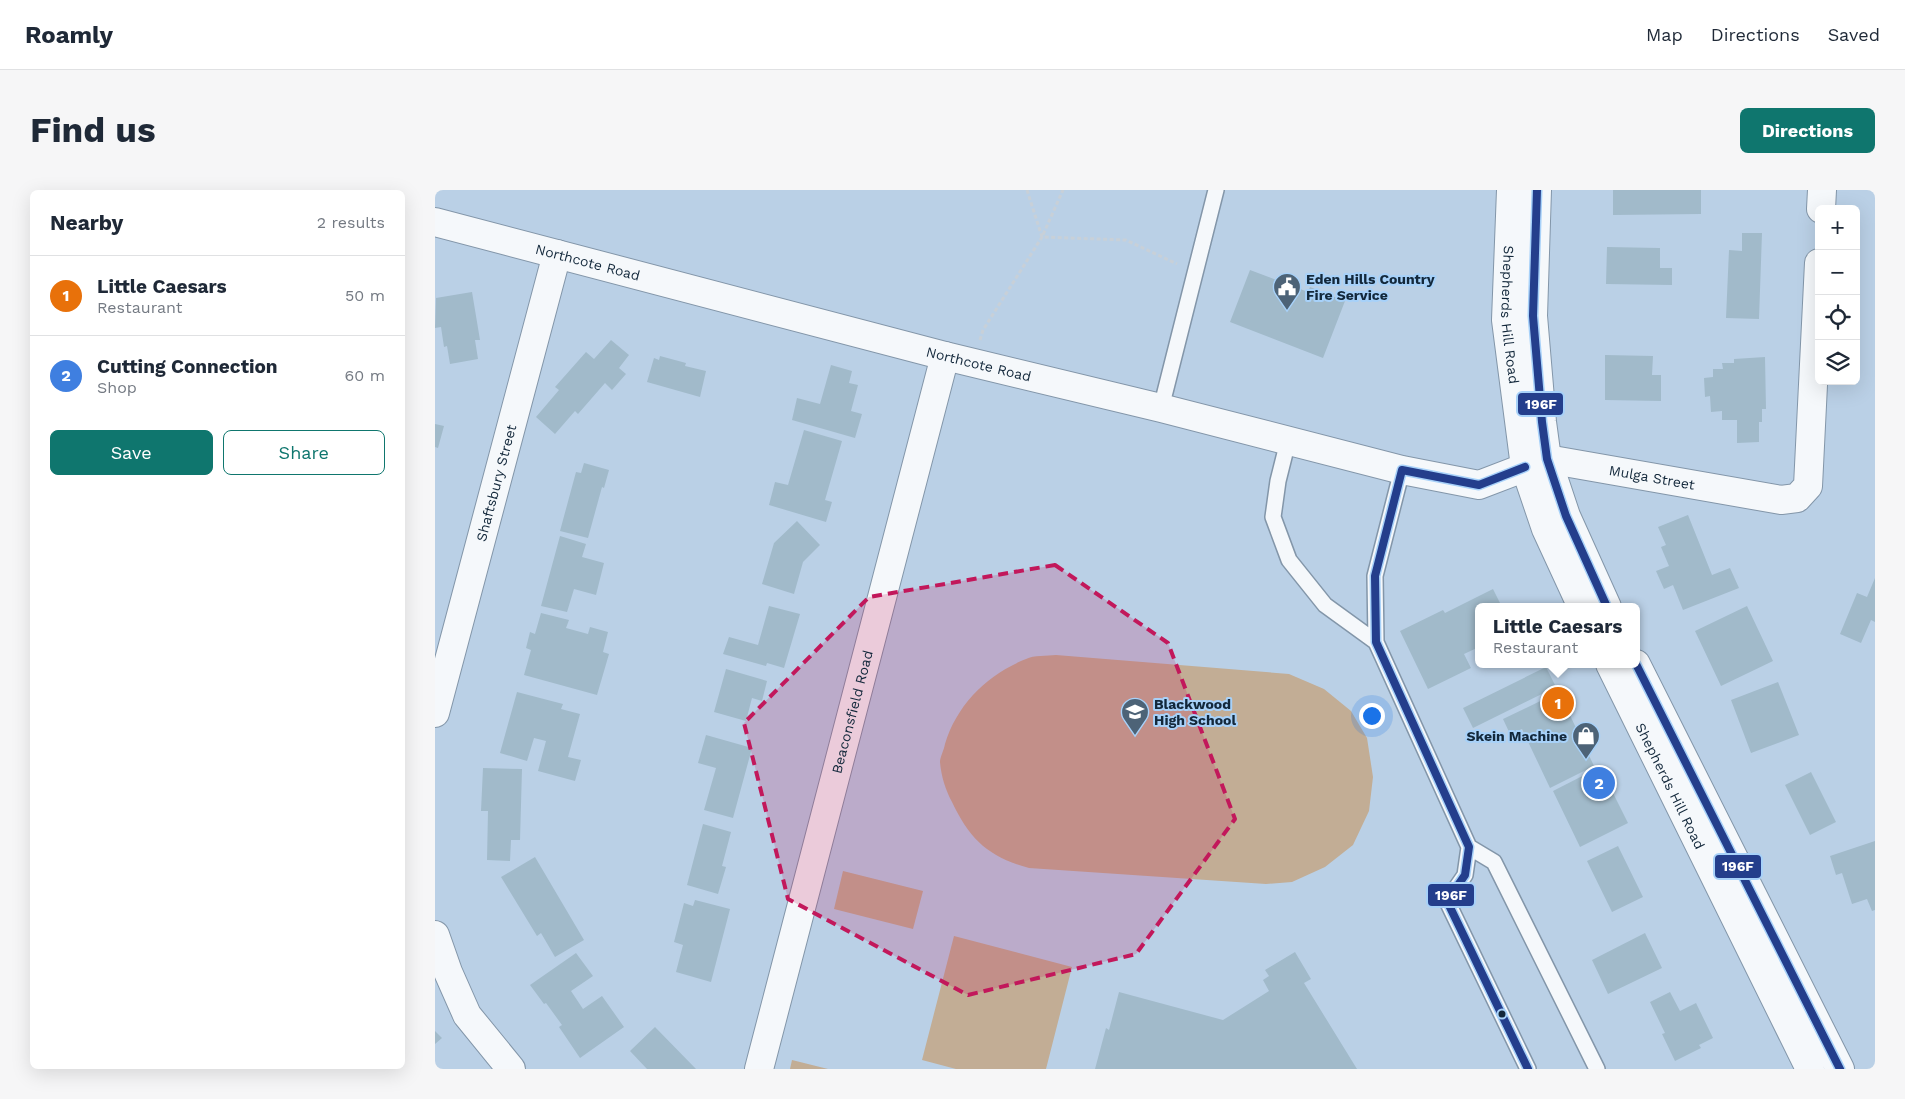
<!DOCTYPE html>
<meta charset="utf-8">
<style>
body{margin:0;font-family:"Work Sans",sans-serif;background:#f6f6f7;color:#1f2937}
.controls{position:absolute;right:15px;top:15px;display:grid;overflow:hidden;border-radius:8px;box-shadow:0 5px 20px #0002}
.controls button{width:45px;height:45px;display:grid;place-items:center;padding:0;border:0;border-bottom:1px solid #e0e1e3;background:#fff;color:#1f2937;font:25px sans-serif}
.you{position:absolute;left:936px;top:525px;width:18px;height:18px;margin:-12px;border:4px solid #fff;border-radius:50%;background:#1a73e8;box-shadow:0 0 0 8px #1a73e833}
.badge{display:grid;place-items:center;width:32px;height:32px;border-radius:50%;background:#0f766e;color:#fff;font-size:16px;font-weight:700}
.pin{position:absolute;translate:-50% -50%;border:2px solid #fff;box-shadow:0 1px 5px #0006}
.popup{position:absolute;left:1040px;top:413px;width:165px;height:65px;box-sizing:border-box;display:grid;place-content:center;border-radius:8px;background:#fff;filter:drop-shadow(0 1px 4px #0005);font-size:16px;white-space:nowrap;color:#747a83}
.popup b{font-size:19px;color:#1f2937}
.popup::after{content:'';position:absolute;left:50%;top:100%;margin-left:-10px;border:10px solid transparent;border-top-color:#fff}
.list{margin:0;padding:0;list-style:none}
h2{display:flex;justify-content:space-between;align-items:center;height:65px;margin:0;padding:0 20px;font-size:21px}
h2 small{font-size:16px;font-weight:400;color:#747a83}
.list li{display:grid;grid-template-columns:32px 1fr auto;gap:15px;align-items:center;box-sizing:border-box;height:80px;padding:0 20px;border-top:1px solid #e0e1e3}
.list b{display:block;font-size:19px;white-space:nowrap}
.list p{margin:0;font-size:16px;white-space:nowrap;color:#747a83}
.list em{font-size:16px;font-style:normal;color:#747a83}
.actions{display:flex;gap:10px;padding:15px 20px}
.actions a{flex:1;padding:11px 0;border:1px solid #0f766e;border-radius:8px;text-align:center;font-size:18px;color:#0f766e}
.actions .main{background:#0f766e;color:#fff}
.icon{flex:none;width:28px;height:28px;fill:none;stroke:currentColor;stroke-width:2;stroke-linecap:round;stroke-linejoin:round}
.map{position:relative;flex:none;width:1440px;height:879px;overflow:hidden;border-radius:8px}
header{display:flex;align-items:center;gap:30px;box-sizing:border-box;height:70px;padding:0 25px;background:#fff;border-bottom:1px solid #e0e1e3}
header strong{font-size:24px}
nav{display:flex;gap:28px;margin-inline-start:auto;font-size:18px}
.intro{display:flex;align-items:center;justify-content:space-between;box-sizing:border-box;height:120px;padding:0 30px}
h1{margin:0;font-size:35px}
.button{padding:12px 22px;border-radius:8px;background:#0f766e;color:#fff;font-size:18px;font-weight:700}
main{display:flex;gap:30px;padding:0 30px}
aside{flex:1;background:#fff;border-radius:8px;box-shadow:0 5px 20px #0002}
.map>svg:first-child{display:block}
.green{fill:#c2ad95}
.building{fill:#a1baca}
.lines{fill:none;stroke-linecap:round;stroke-linejoin:round}
.lane-casing{stroke:#8396a9;stroke-width:18}
.street-casing{stroke:#8396a9;stroke-width:30}
.secondary-casing{stroke:#8396a9;stroke-width:30}
.path{stroke:#c8d0d8;stroke-width:3;stroke-dasharray:4 2.5;stroke-linecap:butt}
.lane{stroke:#f5f8fb;stroke-width:15}
.street{stroke:#f5f8fb;stroke-width:28}
.secondary{stroke:#f5f8fb;stroke-width:28}
.bus-1-casing{stroke:#a7d1f9;stroke-width:11}
.bus-1{stroke:#243e8c;stroke-width:8}
.marked{fill:#c2185b;fill-opacity:0.2;stroke:#c2185b;stroke-width:4;stroke-dasharray:10 6;stroke-linejoin:round}
.bus-dot{fill:#13283b;stroke:#a7d1f9;stroke-width:2}
.labels{text-anchor:middle;stroke-width:4;stroke-linejoin:round;paint-order:stroke}
.street-label{font-size:14px;fill:#13283b;stroke:#a7d1f9}
.poi-label{font-size:14px;font-weight:bold;fill:#13283b;stroke:#a7d1f9;text-anchor:start}
.line-badge{stroke:#a7d1f9;stroke-width:2}
.badge-label{font-size:14px;text-anchor:middle;font-weight:bold;fill:#fff}
</style>
<header>
<strong>Roamly</strong>
<nav><a>Map</a><a>Directions</a><a>Saved</a></nav>
</header>
<div class="intro"><h1>Find us</h1><a class="button">Directions</a></div>
<main>
<aside>
<h2>Nearby<small>2 results</small></h2>
<ul class="list">
<li><span class="badge" style="background:#e8710a">1</span><div><b>Little Caesars</b><p>Restaurant</p></div><em>50 m</em></li>
<li><span class="badge" style="background:#3f7fe0">2</span><div><b>Cutting Connection</b><p>Shop</p></div><em>60 m</em></li>
</ul>
<div class="actions"><a class="main">Save</a><a>Share</a></div>
</aside>
<div class="map">
<svg width="1440" height="879" viewBox="0 0 1440 879">
<rect width="100%" height="100%" fill="#bad0e6"/>
<path class="green" d="M621,465l233,19 35,15 27,22 16,27 6,39 -4,34 -16,34 -28,22 -33,15 -26,2 -237,-16c-40,-11 -59,-28 -77,-66 -6,-11 -11,-26 -12,-40 0,-5 4,-12 5,-18 12,-40 43,-70 81,-85 8,-4 21,-3 30,-4z
M408,681l80,20 -10,38 -79,-20z
M519,746l118,31 -26,102h-90l-34,-9z
M357,870l36,9h-38z"/>
<path class="building" d="M1178,0h88v24l-88,1z
M1307,43h20l-3,86 -33,-1 3,-68 13,1z
M1172,57l53,1v20h12v17l-66,-1z
M815,80l58,22 2,-5 35,14 -22,57 -93,-36z
M37,102l8,48h-5l3,19 -28,5 -3,-18 -3,1 -3,-20 -6,1 1,-30z
M176,150l18,15 -10,13 7,6 -14,16 -7,-7 -27,31 -3,-3 -20,23 -19,-17 23,-27 -4,-3 31,-35 8,7z
M1170,165l48,1 -1,19h9v26l-56,-1z
M225,166l26,7 -1,3 21,5 -6,26 -53,-15 7,-24 5,2z
M1330,167l1,52h-4v13h-3v20l-22,1v-23h-15v-9l-11,1 -1,-16 -5,1 -1,-19 9,-1v-8h10l-1,-6h12v-4z
M396,175l21,6 -3,12 9,2 -7,26 11,3 -7,24 -63,-18 5,-22 23,6z
M0,234l9,2 -6,22 -3,-1z
M369,240l38,11 -17,59 7,2 -6,20 -57,-17 6,-23 13,3z
M149,273l25,7 -5,18 -2,-1 -14,51 -28,-7 16,-59 5,1z
M1253,325l24,60 18,-7 9,20 -56,22 -10,-25 -9,4 -8,-18 13,-5 -8,-19 5,-2 -8,-18z
M362,331l23,24 -17,17 -9,32 -32,-10 12,-41z
M125,346l26,8 -4,13 22,6 -8,32 -22,-6 -7,23 -26,-6z
M1440,388v44l-4,-2 -10,23 -21,-9 17,-41 10,4z
M1058,399l9,18h-23v40l-15,7 7,14 -43,21 -28,-58 43,-21 2,3z
M334,416l31,8 -16,54 -17,-5 -1,3 -43,-12 6,-17 29,8z
M1312,416l26,55 -52,25 -26,-55z
M106,423l28,7 -3,8 22,6 2,-7 18,5 -5,20 6,2 -12,41 -73,-20 7,-25 -5,-2 4,-16 5,2z
M1111,477l10,20 -83,41 -10,-20z
M291,479l41,12 -5,20 -10,-3 -6,23 -32,-9z
M1343,492l21,53 -48,18 -20,-53z
M82,502l46,12 -2,5 19,5 -12,43 13,3 -6,21 -37,-10 8,-30 -12,-3 -7,23 -27,-8z
M1124,502l35,74 -44,22 -28,-59 -12,5 -7,-15z
M271,545l46,13 -19,70 -29,-8 12,-42 -18,-5z
M1165,577l28,56 -48,24 -27,-56z
M48,578l39,1 -2,71h-9l-1,21 -23,-1 1,-49h-7z
M1376,582l25,50 -26,13 -25,-50z
M268,634l28,8 -9,34 4,1 -8,27 -31,-9z
M1440,651v69l-3,1 -5,-12 -15,5 -10,-31 -6,2 -6,-19z
M1183,656l25,51 -31,15 -25,-51z
M100,667l49,83 -29,17 -14,-24 -4,3 -36,-59z
M260,710l35,9 -19,73 -35,-10 7,-27 -9,-3 10,-39 9,3z
M1210,743l17,35 -54,26 -16,-34z
M860,762l16,27 -7,4 53,86h-262l11,-41 3,2 10,-38 104,28 46,-29 -6,-11 6,-4 -4,-6z
M141,763l17,23 -22,15 12,18 19,-13 22,31 -44,31 -21,-31 3,-2 -16,-22 -2,1 -14,-19z
M1235,802l10,19 16,-8 17,35 -14,7 2,3 -26,13 -13,-27 3,-1 -15,-31z
M220,837l41,42h-49l-17,-18z
M0,841l7,7 -7,6z"/>
<g class="lines">
<defs>
<path id="lane" d="M726,218l55,-218
M853,251l-10,40 -5,36 16,43 36,45 51,37
M967,280l-27,106 1,66 93,205 -4,28 -18,26 81,168
M1034,657l25,15 103,207"/>
<g id="street">
<path d="M1386,19l1,-19"/>
<path id="s1" d="M0,32l510,134 216,52 241,62 77,15 68,-26 234,41 16,-2 11,-12 11,-223"/>
<path id="s2" d="M0,523l122,-459"/>
<path d="M0,745l13,37 19,43 44,54"/>
<path id="s3" d="M324,879l186,-713"/>
</g>
<g id="secondary">
<path id="s4" d="M1076,0l-5,130 19,147 21,62 36,78"/>
<path d="M1102,0l-4,126 9,106 5,37 19,57 41,91"/>
<path id="s5" d="M1175,474l200,405"/>
<path d="M1201,474l204,405"/>
</g>
</defs>
<use href="#lane" class="lane-casing"/>
<use href="#street" class="street-casing"/>
<use href="#secondary" class="secondary-casing"/>
<path class="path" d="M592,0l15,47 84,3 51,24
M545,150l3,-10 59,-93 21,-47"/>
<use href="#lane" class="lane"/>
<use href="#street" class="street"/>
<use href="#secondary" class="secondary"/>
<defs>
<path id="bus-1" d="M1102,0l-4,126 9,106 5,37 19,57 41,91
M1090,277l-46,18 -77,-15 -27,106 1,66 93,205 -4,28 -18,26 81,168
M1201,474l204,405"/>
</defs>
<use href="#bus-1" class="bus-1-casing"/>
<use href="#bus-1" class="bus-1"/>
</g>
<path class="marked" d="M620,375l113,78 67,176 -99,135 -168,41 -180,-96 -44,-176 125,-126z"/>
<defs>
<symbol id="civic-pin" viewBox="-11 -11 22 30"><path d="M0 17L-7.5 6A9.5 9.5 0 1 1 7.5 6Z" fill="#4d6377" stroke="#a7d1f9"/><path d="M-.6-6.5H3V-4.5H.6V-3L4-1V1h2V6H-6V1h2V-1L-.6-3ZM-1.2 2.5V6h2.4V2.5Z" fill="#fff"/></symbol>
<symbol id="school-pin" viewBox="-11 -11 22 30"><path d="M0 17L-7.5 6A9.5 9.5 0 1 1 7.5 6Z" fill="#4d6377" stroke="#a7d1f9"/><path d="M0-5L7-2L0 1L-7-2ZM-4 1L0 2.5L4 1V4Q0 6-4 4Z" fill="#fff"/></symbol>
<symbol id="shop-pin" viewBox="-11 -11 22 30"><path d="M0 17L-7.5 6A9.5 9.5 0 1 1 7.5 6Z" fill="#4d6377" stroke="#a7d1f9"/><path d="M-5-2.5h2.3a2.7 3.5 0 0 1 5.4 0H5L5.5 6h-11ZM-1.5-2.5h3a1.5 2.3 0 0 0-3 0Z" fill="#fff"/></symbol>
</defs>
<g fill-rule="evenodd">
<use href="#civic-pin" x="836" y="81" width="32" height="43"/>
<use href="#school-pin" x="684" y="506" width="32" height="43"/>
<use href="#shop-pin" x="1135" y="530" width="32" height="43"/>
</g>
<circle class="bus-dot" cx="1067" cy="824" r="4.5"/>
<g class="labels">
<g class="street-label">
<text dy="5" stroke="none"><textPath href="#s1" startOffset="158">Northcote Road</textPath></text>
<text dy="5" stroke="none"><textPath href="#s4" startOffset="125">Shepherds Hill Road</textPath></text>
<text dy="5" stroke="none"><textPath href="#s1" startOffset="562">Northcote Road</textPath></text>
<text dy="5" stroke="none"><textPath href="#s1" startOffset="1256">Mulga Street</textPath></text>
<text dy="5" stroke="none"><textPath href="#s2" startOffset="238">Shaftsbury Street</textPath></text>
<text dy="5" stroke="none"><textPath href="#s3" startOffset="369">Beaconsfield Road</textPath></text>
<text dy="5" stroke="none"><textPath href="#s5" startOffset="136">Shepherds Hill Road</textPath></text>
</g>
<g class="poi-label">
<text x="871" y="94">Eden Hills Country<tspan x="871" dy="16">Fire Service</tspan></text>
<text x="719" y="519">Blackwood<tspan x="719" dy="16">High School</tspan></text>
<text x="1132" y="551" text-anchor="end">Skein Machine</text>
</g>
</g>
<g class="line-badge">
<rect x="1082" y="202" width="47" height="24" rx="5" fill="#243e8c"/>
<rect x="1279" y="664" width="48" height="25" rx="5" fill="#243e8c"/>
<rect x="992" y="693" width="48" height="24" rx="5" fill="#243e8c"/>
</g>
<g class="badge-label">
<text x="1106" y="219">196F</text>
<text x="1303" y="681">196F</text>
<text x="1016" y="710">196F</text>
</g>
</svg>
<div class="controls">
<button>+</button>
<button>−</button>
<button><svg class="icon" aria-label="locate" viewBox="0 0 24 24"><circle cx="12" cy="12" r="6"/><path d="M12 2v4M12 18v4M2 12h4M18 12h4"/></svg></button>
<button><svg class="icon" aria-label="layers" viewBox="0 0 24 24"><path d="M12 4l9 5-9 5-9-5zM3 14l9 5 9-5"/></svg></button>
</div>
<div class="you"></div>
<div class="pin badge" style="left:1123px;top:513px;background:#e8710a">1</div>
<div class="popup"><b>Little Caesars</b>Restaurant</div>
<div class="pin badge" style="left:1164px;top:593px;background:#3f7fe0">2</div>
</div>
</main>
